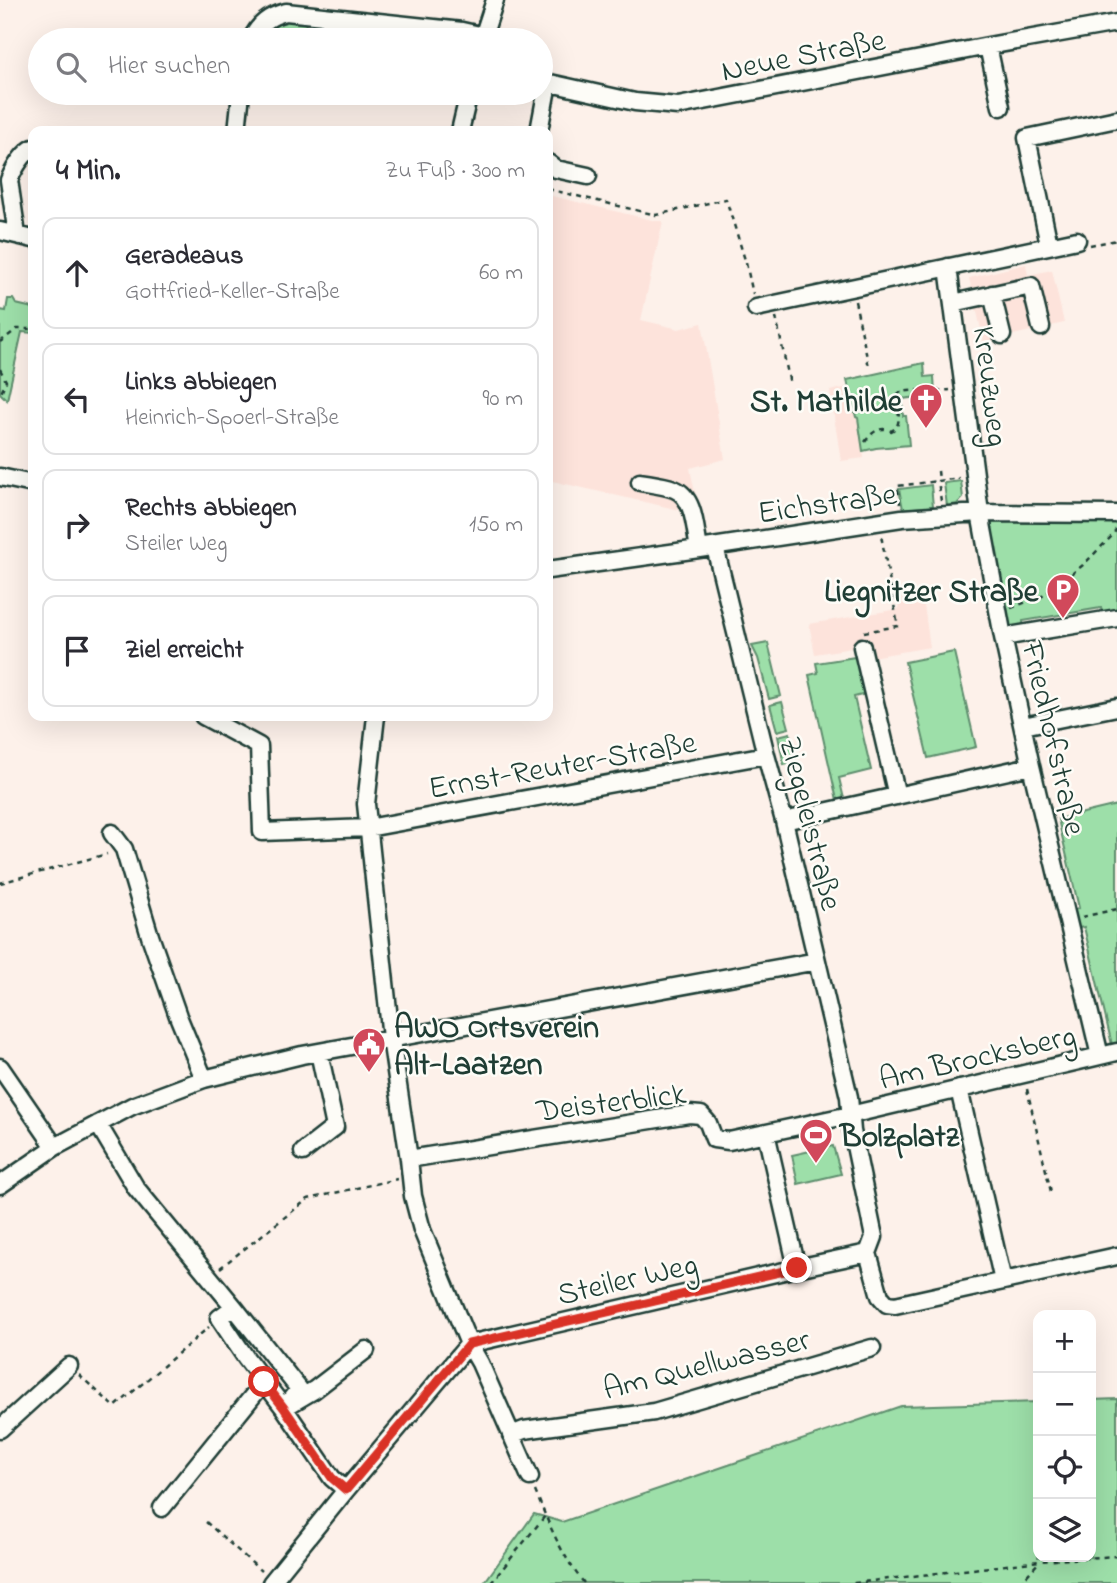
<!DOCTYPE html>
<html lang="de">
<meta charset="utf-8">
<style>
body{margin:0;font-family:"Indie Flower",sans-serif;background:#f7f7f7;color:#2b2b33}
.controls{position:absolute;right:21px;bottom:21px;display:grid;overflow:hidden;border-radius:14px;box-shadow:0 7px 28px #0002}
.controls button{width:63px;height:63px;display:grid;place-items:center;padding:0;border:0;border-bottom:2px solid #e1e1e2;background:#fff;color:#2b2b33;font:35px sans-serif}
.stop{position:absolute;width:21px;height:21px;margin:-16px;border:5px solid #d93025;border-radius:50%;background:#fff}
.stop.end{background:#d93025;border-color:#fff;box-shadow:0 2px 7px #0008}
.list{margin:0;padding:0;list-style:none}
h2{display:flex;justify-content:space-between;align-items:center;height:91px;margin:0;padding:0 28px;font-size:30px}
h2 small{font-size:23px;font-weight:400;color:#7c7c81}
.list li{display:grid;grid-template-columns:46px 1fr auto;gap:21px;align-items:center;box-sizing:border-box;height:112px;margin:0 14px 14px;padding:0 14px;border:2px solid #e1e1e2;border-radius:14px}
.list b{display:block;font-size:26px;white-space:nowrap}
.list p{margin:0;font-size:23px;white-space:nowrap;color:#7c7c81}
.list em{font-size:23px;font-style:normal;color:#7c7c81}
.icon{flex:none;width:38px;height:38px;fill:none;stroke:currentColor;stroke-width:2;stroke-linecap:round;stroke-linejoin:round}
.map{position:relative;flex:none;width:1117px;height:1583px;overflow:hidden}
.search{position:absolute;background:#fff;box-shadow:0 7px 28px #0002;left:28px;top:28px;width:525px;height:77px;display:flex;align-items:center;gap:18px;box-sizing:border-box;padding:0 24px;border-radius:38px;color:#7c7c81;font-size:26px}
.panel{position:absolute;background:#fff;box-shadow:0 7px 28px #0002;left:28px;top:126px;width:525px;height:595px;border-radius:14px}
.map>svg:first-child{display:block}
.built{fill:#fde3db}
.green{fill:#9ddfa9;stroke:#5e8e6e;stroke-width:2}
.lines{fill:none;stroke-linecap:round;stroke-linejoin:round}
.minor-casing{stroke:#1f3d34;stroke-width:21}
.path{stroke:#1f3d34;stroke-width:2.5;stroke-dasharray:5 5;stroke-linecap:butt}
.minor{stroke:#fdfcf7;stroke-width:16}
.route{stroke:#d93025;stroke-width:9}
.labels{text-anchor:middle;stroke-width:5;stroke-linejoin:round;paint-order:stroke}
.street-label{font-size:32px;fill:#1f3d34;stroke:#fdfcf7}
.poi-label{font-size:32px;font-weight:bold;fill:#1f3d34;stroke:#fdfcf7;text-anchor:end}
</style>
<div class="map">
<svg width="1117" height="1583" viewBox="0 0 1117 1583">
<rect width="100%" height="100%" fill="#fdf1ea"/>
<filter id="ink" filterUnits="userSpaceOnUse"><feTurbulence type="fractalNoise" baseFrequency=".0143" numOctaves="2"/><feDisplacementMap in="SourceGraphic" scale="14" xChannelSelector="R" yChannelSelector="G"/><feConvolveMatrix kernelMatrix="1 2 1 2 8 2 1 2 1" color-interpolation-filters="sRGB"/></filter>
<g filter="url(#ink)">
<path class="built" d="M548,195l108,26h7l-22,99 38,9 23,-6 23,136 -35,9 8,40 -14,3 -136,-31z
M1026,264l2,11 24,-5 12,53 -80,19 -15,-64z
M924,363l1,14 9,-1 1,19 -33,4 1,17h3l3,29 -33,3 -13,3 1,7 -23,3 -11,-70 18,-4 -1,-7z
M915,592l2,14 7,-1 6,42 -64,11 -2,-12 -49,8 -6,-30 90,-15 -2,-14z"/>
<path class="green" d="M290,20l16,2 -2,18h-47c8,-13 19,-17 33,-20z
M8,299h5l3,5 17,4v25l-11,-1 -15,68 -7,-7v-83l6,1z
M924,363l1,14 9,-1 1,19 -33,4 1,17h3l3,29 -33,3 -13,3 -5,-33 -2,-1 -9,-37z
M961,481l2,17 -6,6 -10,2 -3,-23z
M931,485l2,21 -30,3 -4,-20z
M982,516l135,2v99l-14,2 -2,-11 -78,13 1,11 -17,3z
M768,643l13,53 -12,3 -11,-41 -6,-12z
M954,652l22,95 -48,11 -23,-96z
M862,656l8,37 -16,4 17,73 -32,8 5,21 -7,1 -28,-125 9,-2 -2,-10z
M782,702l7,26 -12,3 -7,-26z
M790,733l6,29 -12,3 -6,-29z
M1117,805v247l-3,1 -30,-126 -14,3 -4,-19 13,-3 -21,-89z
M833,1146l8,28 -43,10 -6,-29z
M1117,1399v184h-633l50,-69 28,8 339,-116 137,-4v155h53v-157z"/>
<g class="lines">
<defs>
<path id="minor" d="M251,40c8,-16 18,-24 35,-28l176,19 22,5
M482,40l13,-40
M988,46l13,61
M541,81l94,21 43,4 310,-60 129,-23
M237,131l4,-38
M460,131l9,-38
M539,131l9,-48
M548,163l8,6 32,7
M0,231l33,8
M17,235l-8,-55c5,-11 13,-26 24,-32
M1049,245l-22,-107 90,-19
M948,267l32,246 23,124 28,129 69,290
M992,294l10,41
M953,303l78,-17 10,41
M756,308l321,-68
M0,477l33,7
M640,482c11,2 23,3 34,7 21,8 21,41 25,60
M715,547l51,208 18,66 65,276 3,34 22,106 -6,16 12,43 7,8 8,1 222,-49
M548,570l151,-21 203,-31 78,-5 137,1
M1003,637l114,-19
M862,647l35,149
M203,716l56,30 3,86 106,-4 398,-73
M376,716l-10,88 25,234 18,121 4,37 9,34 47,114 11,19 50,114
M1023,726l94,-19
M784,821l247,-55
M112,833l12,16 26,87 28,80 26,63
M0,1067l55,80
M959,1089l44,192
M98,1124l38,64 98,119 65,82 -15,19
M766,1133l31,135
M303,1152l32,-25 -16,-75
M409,1159l280,-45 12,1 7,8 6,16 15,2 121,-26 267,-63
M0,1185l55,-38 77,-41 72,-27 98,-24 515,-94
M234,1307l-15,11 27,40 38,50 48,70 14,12
M292,1403l22,-13 52,-40
M0,1429l69,-63
M511,1435l13,-5 130,-18 218,-64
M162,1508l102,-126
M271,1583l75,-93 123,-146 328,-76 71,-15"/>
</defs>
<use href="#minor" class="minor-casing"/>
<path class="path" d="M299,40l2,-10
M254,128l14,3
M548,189l108,26 70,-16 20,64 7,31
M1090,245l27,-5
M855,301l14,66
M776,317l14,67
M0,342l17,-13h16
M0,369l6,12 -6,15
M865,442c6,-9 15,-17 26,-11 14,-6 4,-25 8,-38 17,-5 33,-1 51,-3
M938,471l1,9
M941,501l-3,-20 21,-3
M900,504l-3,-18 41,-5
M1011,608l34,-13 38,-30 31,-31 2,-5
M864,632l34,-6 -17,-91
M0,883l107,-29
M1082,917l35,-8
M1027,1089l24,103
M220,1268l88,-69 89,-20
M79,1375l36,32 94,-80
M535,1491c14,33 26,64 49,92
M206,1522l55,49
M491,1583l54,-67
M854,1583l186,-22 77,-5
M1020,1583l20,-22"/>
<use href="#minor" class="minor"/>
</g>
</g>
<g class="lines" filter="url(#ink)">
<path class="route" d="M264,1382l20,26 48,70 14,12 123,-146 328,-76"/>
</g>
<defs>
<symbol id="church-pin" viewBox="-11 -11 22 30"><path d="M0 17L-7.5 6A9.5 9.5 0 1 1 7.5 6Z" fill="#d1495b" stroke="#fdfcf7"/><path d="M-1.2-6h2.4v3.5h3.3v2.4h-3.3V6h-2.4V-.1h-3.3v-2.4h3.3Z" fill="#fff"/></symbol>
<symbol id="parking-pin" viewBox="-11 -11 22 30"><path d="M0 17L-7.5 6A9.5 9.5 0 1 1 7.5 6Z" fill="#d1495b" stroke="#fdfcf7"/><path d="M-3.5-5.5H1a3.5 3.5 0 0 1 0 7H-1V5.5H-3.5ZM-1-3.4V-.6H.8a1.4 1.4 0 0 0 0-2.8Z" fill="#fff"/></symbol>
<symbol id="civic-pin" viewBox="-11 -11 22 30"><path d="M0 17L-7.5 6A9.5 9.5 0 1 1 7.5 6Z" fill="#d1495b" stroke="#fdfcf7"/><path d="M-.6-6.5H3V-4.5H.6V-3L4-1V1h2V6H-6V1h2V-1L-.6-3ZM-1.2 2.5V6h2.4V2.5Z" fill="#fff"/></symbol>
<symbol id="stadium-pin" viewBox="-11 -11 22 30"><path d="M0 17L-7.5 6A9.5 9.5 0 1 1 7.5 6Z" fill="#d1495b" stroke="#fdfcf7"/><path d="M0-5a6.5 5 0 1 0 0 10a6.5 5 0 1 0 0-10ZM-3.5-1.8h7v3.6h-7Z" fill="#fff"/></symbol>
</defs>
<g fill-rule="evenodd">
<use href="#church-pin" x="907" y="381" width="38" height="52"/>
<use href="#parking-pin" x="1044" y="571" width="38" height="52"/>
<use href="#civic-pin" x="350" y="1025" width="38" height="52"/>
<use href="#stadium-pin" x="797" y="1116" width="38" height="52"/>
</g>
<g class="labels">
<g class="street-label">
<text transform="translate(803 54) rotate(-11)" y="11">Neue Straße</text>
<text transform="translate(992 386) rotate(83)" y="11">Kreuzweg</text>
<text transform="translate(827 502) rotate(-8)" y="11">Eichstraße</text>
<text transform="translate(1055 738) rotate(77)" y="11">Friedhofstraße</text>
<text transform="translate(562 764) rotate(-10)" y="11">Ernst-Reuter-Straße</text>
<text transform="translate(812 823) rotate(76)" y="11">Ziegeleistraße</text>
<text transform="translate(977 1056) rotate(-13)" y="11">Am Brocksberg</text>
<text transform="translate(611 1101) rotate(-7)" y="11">Deisterblick</text>
<text transform="translate(627 1278) rotate(-13)" y="11">Steiler Weg</text>
<text transform="translate(706 1363) rotate(-14)" y="11">Am Quellwasser</text>
</g>
<g class="poi-label">
<text x="902" y="411">St. Mathilde</text>
<text x="1038" y="601">Liegnitzer Straße</text>
<text x="394" y="1037" text-anchor="start">AWO Ortsverein<tspan x="394" dy="37">Alt-Laatzen</tspan></text>
<text x="840" y="1146" text-anchor="start">Bolzplatz</text>
</g>
</g>
</svg>
<div class="controls">
<button>+</button>
<button>−</button>
<button><svg class="icon" aria-label="locate" viewBox="0 0 24 24"><circle cx="12" cy="12" r="6"/><path d="M12 2v4M12 18v4M2 12h4M18 12h4"/></svg></button>
<button><svg class="icon" aria-label="layers" viewBox="0 0 24 24"><path d="M12 4l9 5-9 5-9-5zM3 14l9 5 9-5"/></svg></button>
</div>
<div class="stop" style="left:264px;top:1382px"></div>
<div class="stop end" style="left:797px;top:1268px"></div>
<div class="search"><svg class="icon" aria-label="search" viewBox="0 0 24 24"><circle cx="10" cy="10" r="6"/><path d="M15 15l6 6"/></svg>Hier suchen</div>
<section class="panel">
<h2>4 Min.<small>Zu Fuß · 300 m</small></h2>
<ul class="list">
<li><svg class="icon" aria-label="ahead" viewBox="0 0 24 24"><path d="M12 20V5M6 11l6-6 6 6"/></svg><div><b>Geradeaus</b><p>Gottfried-Keller-Straße</p></div><em>60 m</em></li>
<li><svg class="icon" aria-label="left" viewBox="0 0 24 24"><path d="M17 20v-9H6M10 6l-5 5 5 5"/></svg><div><b>Links abbiegen</b><p>Heinrich-Spoerl-Straße</p></div><em>90 m</em></li>
<li><svg class="icon" aria-label="right" viewBox="0 0 24 24"><path d="M7 20v-9h11M14 6l5 5-5 5"/></svg><div><b>Rechts abbiegen</b><p>Steiler Weg</p></div><em>150 m</em></li>
<li><svg class="icon" aria-label="arrive" viewBox="0 0 24 24"><path d="M6 21V4h12l-3 4 3 4H6"/></svg><div><b>Ziel erreicht</b></div></li>
</ul>
</section>
</div>
